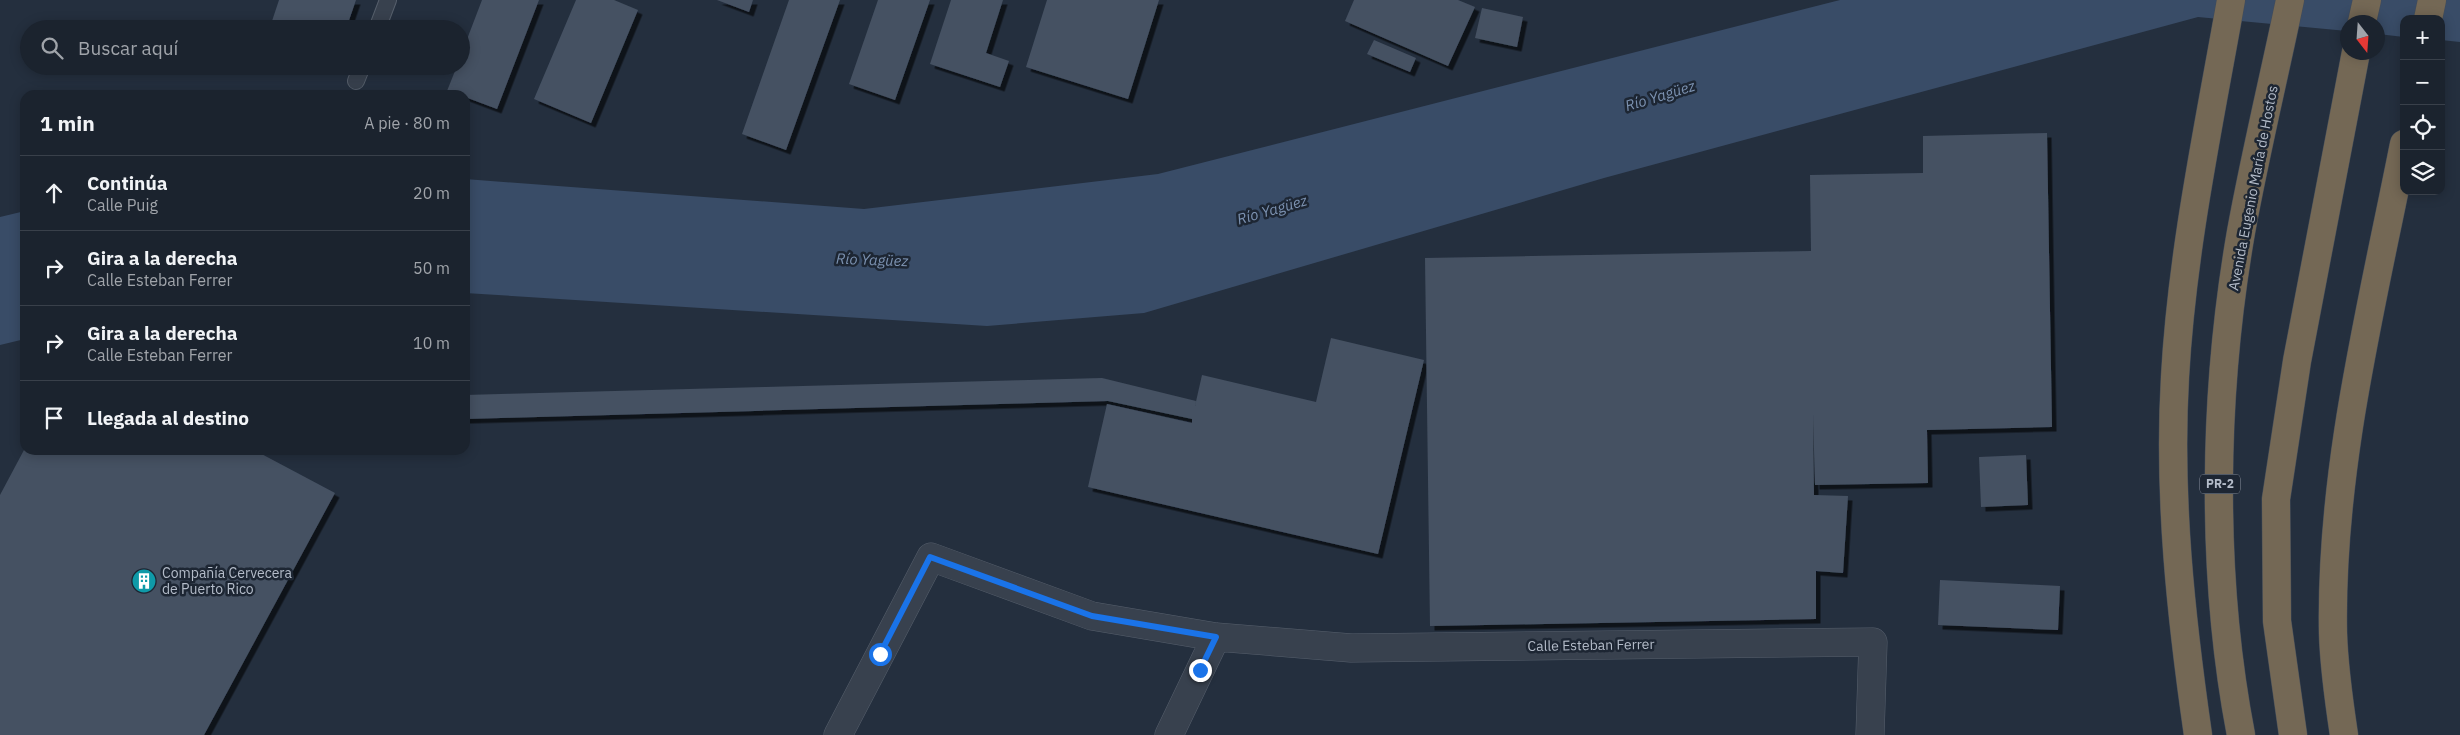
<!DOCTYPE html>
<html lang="es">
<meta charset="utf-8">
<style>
body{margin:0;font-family:"IBM Plex Sans",sans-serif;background:#282f3a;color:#f1f3f6}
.controls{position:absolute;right:15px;top:15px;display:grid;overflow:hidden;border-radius:10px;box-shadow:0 2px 12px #0003}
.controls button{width:45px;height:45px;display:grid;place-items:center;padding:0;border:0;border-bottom:1px solid #39404a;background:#1b232e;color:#f1f3f6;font:25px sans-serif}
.compass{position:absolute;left:2340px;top:15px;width:45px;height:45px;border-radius:50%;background:#1b232e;box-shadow:0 2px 12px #0003;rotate:163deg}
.stop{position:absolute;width:15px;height:15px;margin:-11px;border:4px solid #1a73e8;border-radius:50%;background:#fff}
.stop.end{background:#1a73e8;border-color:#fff;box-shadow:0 1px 5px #0008}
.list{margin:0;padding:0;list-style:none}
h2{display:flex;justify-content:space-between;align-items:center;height:65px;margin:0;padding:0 20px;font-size:21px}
h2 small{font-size:16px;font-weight:400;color:#a0a4aa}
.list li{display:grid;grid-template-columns:32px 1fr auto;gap:15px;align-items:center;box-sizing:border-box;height:75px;padding:0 20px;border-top:1px solid #39404a}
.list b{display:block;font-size:19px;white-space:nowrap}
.list p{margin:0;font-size:16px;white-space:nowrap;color:#a0a4aa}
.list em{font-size:16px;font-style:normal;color:#a0a4aa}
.icon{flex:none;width:28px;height:28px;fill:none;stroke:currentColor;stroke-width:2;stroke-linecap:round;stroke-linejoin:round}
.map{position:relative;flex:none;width:2460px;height:735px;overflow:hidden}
.search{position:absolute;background:#1b232e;box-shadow:0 2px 12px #0003;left:20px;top:20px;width:450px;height:55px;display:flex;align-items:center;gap:12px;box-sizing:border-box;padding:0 18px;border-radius:28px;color:#a0a4aa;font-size:19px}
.panel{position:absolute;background:#1b232e;box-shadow:0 2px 12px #0003;left:20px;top:90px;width:450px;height:365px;border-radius:15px}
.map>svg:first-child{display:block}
.water{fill:#394c67}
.building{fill:#455162;filter:url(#shadow)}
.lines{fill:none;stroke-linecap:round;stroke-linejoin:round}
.lane-casing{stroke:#565f6c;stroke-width:18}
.street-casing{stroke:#565f6c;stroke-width:29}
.highway-casing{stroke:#434c59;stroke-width:29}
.lane{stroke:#38414e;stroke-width:16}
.street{stroke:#38414e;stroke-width:28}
.highway{stroke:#746855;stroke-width:28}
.route{stroke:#1a73e8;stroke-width:6}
.labels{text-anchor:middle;stroke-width:5;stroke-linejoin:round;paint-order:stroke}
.shield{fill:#1d2633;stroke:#878f9c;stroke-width:1}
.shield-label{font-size:12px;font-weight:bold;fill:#b4bcc9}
.street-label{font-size:14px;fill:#b4bcc9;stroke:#1d2633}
.poi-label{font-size:14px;fill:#b4bcc9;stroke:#1d2633;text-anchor:start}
.water-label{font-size:15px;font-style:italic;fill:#7c92b1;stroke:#1d2633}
</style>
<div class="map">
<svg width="2460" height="735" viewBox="0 0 2460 735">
<defs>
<filter id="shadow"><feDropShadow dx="4.5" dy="4.5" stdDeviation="0" flood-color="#0009"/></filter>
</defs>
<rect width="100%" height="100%" fill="#242f3e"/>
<path class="water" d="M1840,0h620v42l-19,-2v-21h-37v18l-26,-3v-12h-30l-1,9 -149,-14 -594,161 -460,135 -157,13 -522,-33v-114l399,30 294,-35z
M25,211v128l-25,6v-128z"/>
<path class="building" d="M279,0h77l-10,29h-50l-24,-8z
M482,0h57l-42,109 -32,-12v-2l-18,-4 10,-25h4v-11z
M576,0h38l24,10 -47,113 -57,-24z
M717,0h36l-4,12z
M789,0h51l-54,150 -44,-16z
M878,0h52l-35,100 -46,-16z
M951,0h52l-17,53 23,8 -9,26 -70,-23z
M1047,0h112l-31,99 -102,-32z
M1354,0h104l17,7 -27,59 -103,-45z
M1482,8l41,9 -6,30 -42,-9z
M1374,40l42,18 -6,14 -43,-18z
M2047,133l5,294 -125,3 1,53 -113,2 -2,-71 1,81 34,1 -5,77 -27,-2v48l-386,7 -5,-368 386,-7 -1,-76 113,-2v-37z
M1331,338l93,22 -46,194 -290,-67 19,-83 85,19v-4l-84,-18 -643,18v-24l637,-17 94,23 -1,5 7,-31 114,27z
M24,450h230l81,43 -131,242h-204v-240z
M2026,455l2,50 -47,2 -2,-50z
M1940,580l120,6 -2,44 -120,-5z"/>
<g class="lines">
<defs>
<path id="lane" d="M377,29l11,-29
M356,81l6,-15"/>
<path id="street" d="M838,735l93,-178 161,59 124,21 135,11 522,-6 -3,93
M1169,735l47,-98"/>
<path id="highway" d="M2428,19l4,-19
M2362,22l5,-22
M2198,735c-17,-118 -30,-238 -23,-358 7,-127 34,-252 56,-377
M2241,735c-31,-161 -28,-342 0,-503 14,-77 33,-155 49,-232
M2293,735l-16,-114 -1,-122 21,-138 59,-309
M2344,735c-5,-33 -10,-68 -11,-102 -3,-165 39,-327 71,-489"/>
</defs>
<use href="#lane" class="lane-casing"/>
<use href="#street" class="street-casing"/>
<use href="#highway" class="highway-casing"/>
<use href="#lane" class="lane"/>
<use href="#street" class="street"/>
<use href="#highway" class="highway"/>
</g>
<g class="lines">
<path class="route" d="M880,654l50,-97 162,59 124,21 -16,33"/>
</g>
<defs>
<symbol id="building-disc" viewBox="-11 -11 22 22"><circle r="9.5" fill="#0f9aa8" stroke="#1d2633"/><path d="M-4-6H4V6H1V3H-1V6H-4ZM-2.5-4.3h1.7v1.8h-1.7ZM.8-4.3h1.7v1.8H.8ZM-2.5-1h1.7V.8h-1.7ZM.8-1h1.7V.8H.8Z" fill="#fff"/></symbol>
</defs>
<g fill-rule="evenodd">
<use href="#building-disc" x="130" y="567" width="28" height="28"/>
</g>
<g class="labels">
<rect class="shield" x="2200" y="474.5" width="40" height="19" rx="4"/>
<g class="shield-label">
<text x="2220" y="488">PR-2</text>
</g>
<g class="street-label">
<text transform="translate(2253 188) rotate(-79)" y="5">Avenida Eugenio María de Hostos</text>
<text transform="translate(1591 645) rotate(-1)" y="5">Calle Esteban Ferrer</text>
</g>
<g class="poi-label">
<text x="162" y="578">Compañía Cervecera<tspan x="162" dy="16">de Puerto Rico</tspan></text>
</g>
<g class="water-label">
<text transform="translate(1660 96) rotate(-17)" y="5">Río Yagüez</text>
<text transform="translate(1272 210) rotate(-16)" y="5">Río Yagüez</text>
<text transform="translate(872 260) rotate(2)" y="5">Río Yagüez</text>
</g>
</g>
</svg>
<div class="controls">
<button>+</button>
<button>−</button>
<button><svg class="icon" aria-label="locate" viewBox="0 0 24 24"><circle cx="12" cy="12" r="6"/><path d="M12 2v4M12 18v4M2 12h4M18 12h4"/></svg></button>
<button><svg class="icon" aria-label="layers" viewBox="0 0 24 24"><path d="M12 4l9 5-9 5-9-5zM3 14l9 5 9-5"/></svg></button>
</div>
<svg class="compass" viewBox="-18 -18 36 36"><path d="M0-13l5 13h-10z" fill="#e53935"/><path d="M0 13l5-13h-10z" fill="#a0a4aa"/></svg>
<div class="stop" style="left:880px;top:654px"></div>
<div class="stop end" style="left:1200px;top:670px"></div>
<div class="search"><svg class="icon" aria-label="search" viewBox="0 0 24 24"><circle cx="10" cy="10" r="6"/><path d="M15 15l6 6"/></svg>Buscar aquí</div>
<section class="panel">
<h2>1 min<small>A pie · 80 m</small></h2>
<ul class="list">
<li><svg class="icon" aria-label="ahead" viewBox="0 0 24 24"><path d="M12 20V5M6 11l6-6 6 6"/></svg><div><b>Continúa</b><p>Calle Puig</p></div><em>20 m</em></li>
<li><svg class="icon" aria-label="right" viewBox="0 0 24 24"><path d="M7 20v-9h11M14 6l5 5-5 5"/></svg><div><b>Gira a la derecha</b><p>Calle Esteban Ferrer</p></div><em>50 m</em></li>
<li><svg class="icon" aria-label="right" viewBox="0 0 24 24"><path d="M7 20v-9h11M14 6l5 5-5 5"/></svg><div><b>Gira a la derecha</b><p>Calle Esteban Ferrer</p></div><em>10 m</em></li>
<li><svg class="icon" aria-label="arrive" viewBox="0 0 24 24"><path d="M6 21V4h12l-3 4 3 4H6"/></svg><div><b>Llegada al destino</b></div></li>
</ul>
</section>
</div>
